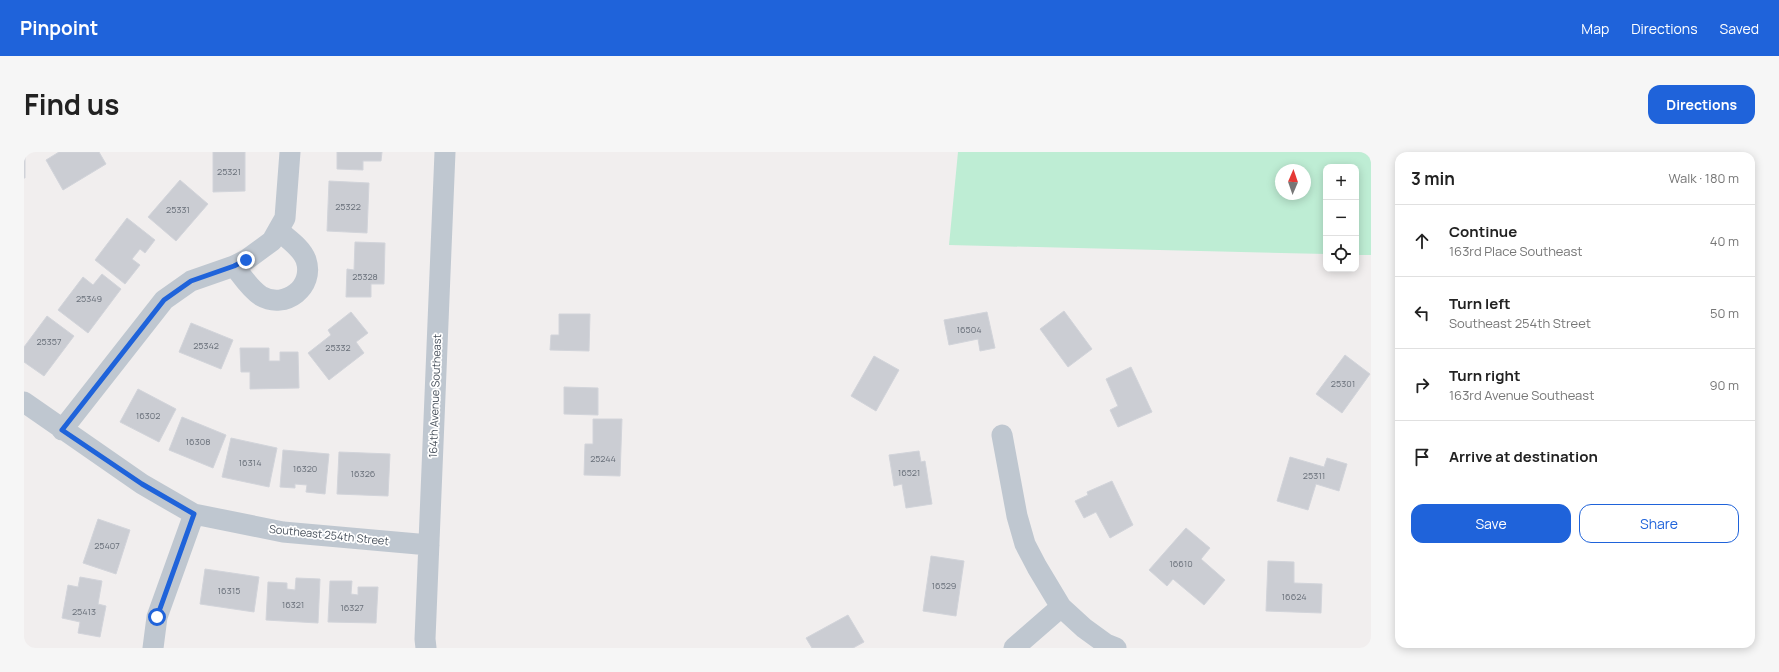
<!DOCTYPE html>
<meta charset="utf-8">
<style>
body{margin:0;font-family:Manrope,sans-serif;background:#f6f6f6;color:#222}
.controls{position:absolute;right:12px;top:12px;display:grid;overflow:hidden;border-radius:8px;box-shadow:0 2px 10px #0003}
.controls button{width:36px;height:36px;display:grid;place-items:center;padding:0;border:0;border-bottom:1px solid #e0e0e0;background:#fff;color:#222;font:20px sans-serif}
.compass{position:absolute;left:1251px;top:12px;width:36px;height:36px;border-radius:50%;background:#fff;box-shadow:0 2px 10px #0003;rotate:2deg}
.stop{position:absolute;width:12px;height:12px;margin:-9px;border:3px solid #1f63da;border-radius:50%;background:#fff}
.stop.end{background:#1f63da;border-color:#fff;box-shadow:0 1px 4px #0008}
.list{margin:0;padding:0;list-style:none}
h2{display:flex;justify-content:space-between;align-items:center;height:52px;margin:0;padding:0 16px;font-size:17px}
h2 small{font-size:13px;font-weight:400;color:#767676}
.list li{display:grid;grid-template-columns:26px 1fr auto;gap:12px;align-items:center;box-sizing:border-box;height:72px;padding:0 16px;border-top:1px solid #e0e0e0}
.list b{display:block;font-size:15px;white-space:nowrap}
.list p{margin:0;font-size:13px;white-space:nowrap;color:#767676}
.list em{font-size:13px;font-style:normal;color:#767676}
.actions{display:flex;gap:8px;padding:12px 16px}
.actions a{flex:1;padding:9px 0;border:1px solid #1f63da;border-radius:12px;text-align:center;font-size:14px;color:#1f63da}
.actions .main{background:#1f63da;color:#fff}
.icon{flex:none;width:22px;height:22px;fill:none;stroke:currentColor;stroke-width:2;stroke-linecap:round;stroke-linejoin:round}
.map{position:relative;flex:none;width:1347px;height:496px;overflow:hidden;border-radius:12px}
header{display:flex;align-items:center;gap:24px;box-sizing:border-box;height:56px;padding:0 20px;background:#1f63da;color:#fff}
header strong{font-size:19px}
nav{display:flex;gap:22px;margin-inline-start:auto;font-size:14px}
.intro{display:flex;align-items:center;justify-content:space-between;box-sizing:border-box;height:96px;padding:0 24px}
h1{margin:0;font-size:28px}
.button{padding:10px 18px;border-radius:12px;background:#1f63da;color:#fff;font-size:14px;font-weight:700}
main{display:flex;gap:24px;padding:0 24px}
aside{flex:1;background:#fff;border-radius:12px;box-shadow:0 2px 10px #0003}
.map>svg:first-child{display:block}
.green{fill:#beedd4;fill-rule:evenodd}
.building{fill:#cbcdd3;stroke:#d2d4da}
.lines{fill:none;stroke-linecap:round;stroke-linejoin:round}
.minor{stroke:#bfc7d0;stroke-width:21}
.route{stroke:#1f63da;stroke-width:5}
.labels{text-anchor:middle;stroke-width:3.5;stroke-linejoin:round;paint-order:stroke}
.number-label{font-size:9px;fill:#686f79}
.street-label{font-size:11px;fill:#47505b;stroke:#fff}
</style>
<header>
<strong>Pinpoint</strong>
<nav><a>Map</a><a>Directions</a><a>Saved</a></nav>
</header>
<div class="intro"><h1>Find us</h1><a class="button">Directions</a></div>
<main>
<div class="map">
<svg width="1347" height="496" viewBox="0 0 1347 496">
<rect width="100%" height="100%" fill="#f1eeee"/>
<path class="green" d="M934,0h413v103h-15v-88h-30v87l-377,-9zM1257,18h24v24h-24z"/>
<path class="building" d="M0,0h1v26h-1z
M35,0h40l7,12 -43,26 -17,-30z
M189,0h32v39l-32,1z
M313,0h45l-1,9h-18v9l-26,-1z
M156,28l28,24 -32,37 -28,-24z
M305,29l40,2 -2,50 -40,-2z
M103,66l28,22 -10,13 -5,-4 -8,10 8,6 -15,19 -30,-24z
M331,90l30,1 -1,41h-13v13h-25l1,-28 7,1z
M78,122l19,15 -33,44 -30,-23 25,-33 10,8z
M1040,159l28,38 -24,18 -28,-38z
M327,160l17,21 -12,9 8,11 -35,27 -21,-27 23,-18 -3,-5z
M963,160l8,36 -15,3 -2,-12 -29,6 -5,-25z
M535,162h31l-1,37 -39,-1 1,-15h8z
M23,164l27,20 -30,40 -20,-14v-15z
M167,171l42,17 -12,29 -42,-17z
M216,196h29v13h11v-9h18l1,36 -49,1v-17h-9z
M1321,203l25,19 -28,39 -26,-19z
M850,204l25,14 -23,41 -25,-15z
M1107,215l21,45 -34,15 -8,-17 8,-4 -12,-27z
M540,235l34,1v27l-34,-1z
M114,237l38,20 -17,33 -39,-20z
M158,265l44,18 -13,33 -44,-18z
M569,267h29l-2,57 -36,-1 1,-31h8z
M207,286l46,10 -8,39 -47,-10z
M259,298l46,4 -4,40 -19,-2 1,-7 -12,-1v4l-15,-1z
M895,299l2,11 4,-1 7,43 -26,4 -4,-24 -8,2 -5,-31z
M315,300l51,2 -2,42 -51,-2z
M1266,305l34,10 3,-9 20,6 -8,27 -23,-7 -8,26 -31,-9z
M1088,329l21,44 -23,13 -14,-26 -12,6 -9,-17 13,-6 -1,-3z
M74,367l32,11 -14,44 -33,-11z
M1162,376l24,20 -9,11 24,21 -21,25 -31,-26 -6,7 -18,-16z
M907,404l33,5 -8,55 -33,-5z
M1244,409l26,1v21l28,1 -1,29 -55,-2z
M181,417l54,8 -5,35 -54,-8z
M56,425l22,4 -4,23 8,2 -6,31 -22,-4 2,-11 -18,-4 6,-33 10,2z
M272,426l24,1 -2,44 -52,-3 2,-38 19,1v6l8,1z
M306,429h22l-1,13 7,1v-8h20l-2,36 -48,-1z
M824,463l16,27 -11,6h-41l-6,-10z"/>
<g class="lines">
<path class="minor" d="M210,114c8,10 16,23 27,30 24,14 54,-9 45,-36 -4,-12 -18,-21 -27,-29
M0,250l118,82 52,30 89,18 146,13
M38,278l102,-130 27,-19 43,-15 12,-6 26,-19 13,-23 5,-66
M978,283l15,81 8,28 12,23 24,40 23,21 22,16 10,4
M129,496l4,-31 37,-103
M402,496l-1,-9 20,-487
M990,496l47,-41"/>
</g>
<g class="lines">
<path class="route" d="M133,465l37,-103 -52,-30 -80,-54 102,-130 27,-19 43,-15 12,-6"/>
</g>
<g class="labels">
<g class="number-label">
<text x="205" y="23">25321</text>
<text x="324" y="58">25322</text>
<text x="154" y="61">25331</text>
<text x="341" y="128">25328</text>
<text x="65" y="150">25349</text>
<text x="945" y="181">16504</text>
<text x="25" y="193">25357</text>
<text x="182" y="197">25342</text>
<text x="314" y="199">25332</text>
<text x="1319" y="235">25301</text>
<text x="124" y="267">16302</text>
<text x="174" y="293">16308</text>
<text x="579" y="310">25244</text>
<text x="226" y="314">16314</text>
<text x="281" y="320">16320</text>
<text x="885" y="324">16521</text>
<text x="339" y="325">16326</text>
<text x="1290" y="327">25311</text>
<text x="83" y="397">25407</text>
<text x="1157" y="415">16610</text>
<text x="920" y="437">16529</text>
<text x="205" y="442">16315</text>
<text x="1270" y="448">16624</text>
<text x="269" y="456">16321</text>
<text x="328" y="459">16327</text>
<text x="60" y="463">25413</text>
</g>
<g class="street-label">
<text transform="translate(411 244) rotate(-88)" y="4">164th Avenue Southeast</text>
<text transform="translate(305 383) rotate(6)" y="4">Southeast 254th Street</text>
</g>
</g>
</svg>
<div class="controls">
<button>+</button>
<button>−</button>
<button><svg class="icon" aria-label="locate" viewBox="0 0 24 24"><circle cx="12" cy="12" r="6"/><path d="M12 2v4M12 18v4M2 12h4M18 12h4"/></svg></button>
</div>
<svg class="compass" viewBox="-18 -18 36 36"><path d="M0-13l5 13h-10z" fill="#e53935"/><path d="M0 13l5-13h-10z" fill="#767676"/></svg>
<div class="stop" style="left:133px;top:465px"></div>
<div class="stop end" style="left:222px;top:108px"></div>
</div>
<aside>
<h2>3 min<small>Walk · 180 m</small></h2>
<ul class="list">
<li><svg class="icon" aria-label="ahead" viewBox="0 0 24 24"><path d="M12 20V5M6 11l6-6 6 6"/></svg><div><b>Continue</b><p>163rd Place Southeast</p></div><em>40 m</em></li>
<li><svg class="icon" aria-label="left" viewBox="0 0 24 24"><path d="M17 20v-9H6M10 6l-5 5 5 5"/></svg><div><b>Turn left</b><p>Southeast 254th Street</p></div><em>50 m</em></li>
<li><svg class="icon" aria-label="right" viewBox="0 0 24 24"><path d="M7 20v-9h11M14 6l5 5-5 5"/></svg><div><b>Turn right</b><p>163rd Avenue Southeast</p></div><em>90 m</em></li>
<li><svg class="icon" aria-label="arrive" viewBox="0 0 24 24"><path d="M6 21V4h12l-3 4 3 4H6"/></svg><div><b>Arrive at destination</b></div></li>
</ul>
<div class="actions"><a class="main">Save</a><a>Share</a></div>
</aside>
</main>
